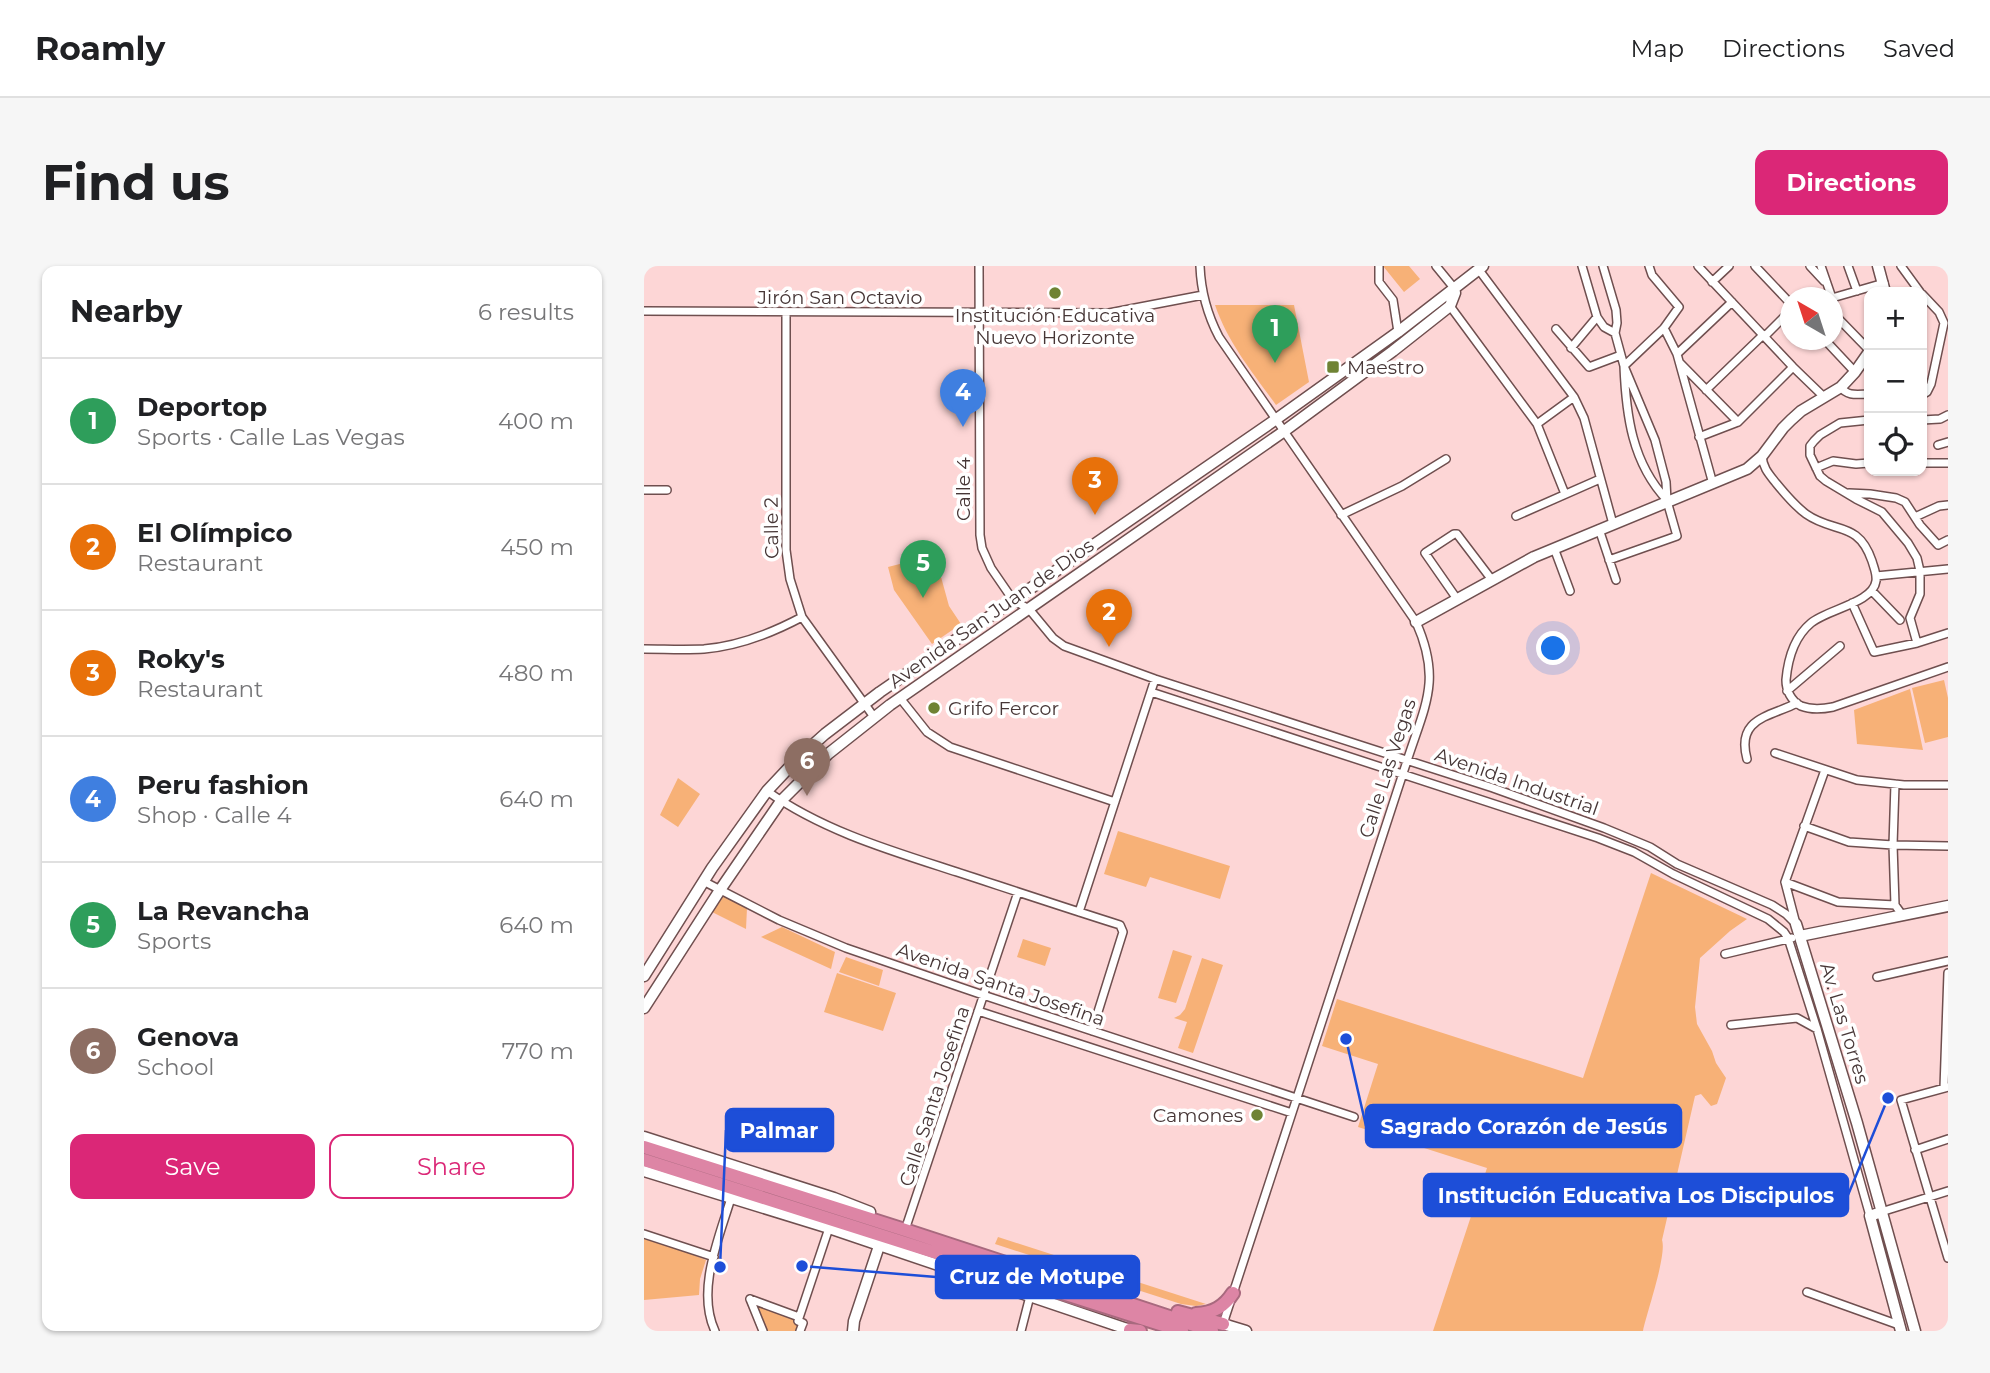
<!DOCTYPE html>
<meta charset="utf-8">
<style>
body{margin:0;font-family:Montserrat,sans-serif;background:#f6f6f6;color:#202124}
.controls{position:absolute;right:21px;top:21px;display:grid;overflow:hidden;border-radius:14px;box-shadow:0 2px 5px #0004}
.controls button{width:63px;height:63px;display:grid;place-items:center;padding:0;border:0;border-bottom:2px solid #e0e0e0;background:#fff;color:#202124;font:35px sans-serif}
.compass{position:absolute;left:1136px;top:21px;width:63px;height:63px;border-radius:50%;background:#fff;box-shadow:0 2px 5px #0004;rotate:321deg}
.you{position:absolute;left:910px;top:383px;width:24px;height:24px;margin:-18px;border:5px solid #fff;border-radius:50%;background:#1a73e8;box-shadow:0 0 0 10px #1a73e833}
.badge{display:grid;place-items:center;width:46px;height:46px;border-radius:50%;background:#db2777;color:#fff;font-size:23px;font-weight:700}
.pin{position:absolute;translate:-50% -58px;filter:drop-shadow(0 2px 4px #0008)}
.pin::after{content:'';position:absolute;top:37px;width:24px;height:21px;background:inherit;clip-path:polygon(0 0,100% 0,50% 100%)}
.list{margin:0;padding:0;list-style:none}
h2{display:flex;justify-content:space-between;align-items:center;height:91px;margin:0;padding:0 28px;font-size:30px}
h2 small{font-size:23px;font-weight:400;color:#757577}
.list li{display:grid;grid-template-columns:46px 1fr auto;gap:21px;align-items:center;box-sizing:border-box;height:126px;padding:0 28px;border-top:2px solid #e0e0e0}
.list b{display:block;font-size:26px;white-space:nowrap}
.list p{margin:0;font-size:23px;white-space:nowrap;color:#757577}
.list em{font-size:23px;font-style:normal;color:#757577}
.actions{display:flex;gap:14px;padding:21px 28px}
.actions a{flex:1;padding:16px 0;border:2px solid #db2777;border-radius:14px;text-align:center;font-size:24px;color:#db2777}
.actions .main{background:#db2777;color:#fff}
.icon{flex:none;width:38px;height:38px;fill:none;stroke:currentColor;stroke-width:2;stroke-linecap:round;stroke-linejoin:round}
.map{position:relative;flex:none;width:1304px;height:1065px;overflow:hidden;border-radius:14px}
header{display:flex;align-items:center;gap:42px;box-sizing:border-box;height:98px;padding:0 35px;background:#fff;border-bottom:2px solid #e0e0e0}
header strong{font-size:33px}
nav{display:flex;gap:38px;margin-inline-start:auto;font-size:24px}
.intro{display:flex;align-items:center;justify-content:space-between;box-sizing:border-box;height:168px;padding:0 42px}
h1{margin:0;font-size:49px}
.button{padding:18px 32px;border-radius:14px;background:#db2777;color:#fff;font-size:24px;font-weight:700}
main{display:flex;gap:42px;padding:0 42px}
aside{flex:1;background:#fff;border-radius:14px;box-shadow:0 2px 5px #0004}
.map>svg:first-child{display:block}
.green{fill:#f7b177}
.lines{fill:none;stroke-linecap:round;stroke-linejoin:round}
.street-casing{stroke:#6f4f4f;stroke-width:10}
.secondary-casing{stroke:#6f4f4f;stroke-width:13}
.highway-casing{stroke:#a8697e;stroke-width:16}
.street{stroke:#fff;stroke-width:7}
.secondary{stroke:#fff;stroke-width:10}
.highway{stroke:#dd85a5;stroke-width:12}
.poi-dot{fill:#6f8334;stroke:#fff;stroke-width:2.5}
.labels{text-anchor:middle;stroke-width:7;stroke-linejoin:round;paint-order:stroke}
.street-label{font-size:19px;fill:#463636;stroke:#fff}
.poi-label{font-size:19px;fill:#463636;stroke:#fff;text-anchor:start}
.leader{fill:none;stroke:#1d4ed8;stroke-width:2.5}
.callout-dot{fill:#1d4ed8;stroke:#fff;stroke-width:2.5}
.callout{fill:#1d4ed8;stroke:#1d4ed8;stroke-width:2.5}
.callout-label{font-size:21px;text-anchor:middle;font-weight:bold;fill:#fff}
</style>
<header>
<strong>Roamly</strong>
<nav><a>Map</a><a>Directions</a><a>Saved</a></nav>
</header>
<div class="intro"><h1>Find us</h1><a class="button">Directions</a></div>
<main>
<aside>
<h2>Nearby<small>6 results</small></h2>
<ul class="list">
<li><span class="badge" style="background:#2e9e5b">1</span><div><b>Deportop</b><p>Sports · Calle Las Vegas</p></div><em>400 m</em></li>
<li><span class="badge" style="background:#e8710a">2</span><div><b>El Olímpico</b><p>Restaurant</p></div><em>450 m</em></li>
<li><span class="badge" style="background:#e8710a">3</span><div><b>Roky's</b><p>Restaurant</p></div><em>480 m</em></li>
<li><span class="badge" style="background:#3f7fe0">4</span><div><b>Peru fashion</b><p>Shop · Calle 4</p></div><em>640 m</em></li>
<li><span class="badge" style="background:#2e9e5b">5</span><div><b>La Revancha</b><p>Sports</p></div><em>640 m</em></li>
<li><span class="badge" style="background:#8d6e63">6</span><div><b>Genova</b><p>School</p></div><em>770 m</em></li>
</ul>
<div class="actions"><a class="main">Save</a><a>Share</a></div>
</aside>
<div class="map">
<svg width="1304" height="1065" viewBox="0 0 1304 1065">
<rect width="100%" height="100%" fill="#fdd6d6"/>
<path class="green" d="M739,0h26l11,13 -16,13z
M571,39h79l15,77 -33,23c-23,-32 -48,-62 -61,-100z
M291,289l14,51 12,18 -29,20 -38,-54 -6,-23z
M1300,414l4,18v39l-23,6 -13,-55z
M1266,423l13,61 -66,-6 -3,-34z
M34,512l22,16 -22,33 -18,-12z
M474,565l112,35 -10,33 -70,-22 -4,10 -42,-13z
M1007,607l96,46 -17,12 -30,27 -5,49 2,17 15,27 4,12 10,15 -9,26 -6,2 -10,-12 -6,2 -33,144c5,15 -15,72 -19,91h-210l54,-163 -129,-41 20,-63 -56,-18 15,-47 246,79z
M77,629l26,13 -1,21 -34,-17z
M138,661l53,25 -4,17 -70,-32z
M379,673l28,9 -6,18 -28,-9z
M529,684l19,6 -16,47 -18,-5z
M202,691l37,13 -4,16 -40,-14z
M558,692l21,7 -30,88 -15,-5 9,-26 -13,-4 6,-3 5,-6z
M193,707l59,20 -13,38 -59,-19z
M354,971l208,67 -10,2 -15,-2 -186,-60z
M0,973l22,5 40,16 -6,19 -1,16 -55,5z
M106,1034l48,17 4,6 -2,8h-36z"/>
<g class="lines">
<defs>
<path id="street" d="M335,0l1,269 2,13 9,20 22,32 16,9 24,29 11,8 91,33 338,109 111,40 46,19 27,17 95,41 14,9 10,10
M556,0c1,26 7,48 19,71l197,285c26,58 9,83 -9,139l-184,563
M735,0v16l14,18 5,32
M792,0l18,22
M938,0l15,51 7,10 11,6
M959,0l13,44 1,13 -2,10 9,33 31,74 11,42 1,19 10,35 -68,24
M1005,0l3,9 27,32 -15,21 -40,38c2,49 8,97 43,134
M1054,0l95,101 31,30
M1111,0l35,37
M1166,0l14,15
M1177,0l11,32
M1204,0l9,25
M1257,0l19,26
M835,4l95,127 10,21 29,106
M1068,16l17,-16
M1278,28l17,18 5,11 -13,61 -4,8 -5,3
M1188,32l52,-15
M806,40l87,118 28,70
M0,45l465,2 94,-18
M1188,46l37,38
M142,47v237l4,29 12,38 72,100
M1020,62l13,26 36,130
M912,63l33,38 32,-12
M1120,71l26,-26
M1181,74l30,32
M927,82l26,-31
M1033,88l55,-52
M1036,97l58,59
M1197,121c6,10 18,7 28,7
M1062,124l57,-55
M1225,154l-29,3 -20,12 -6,6 -4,5v9l10,21 6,5 30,18 26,13 26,31 9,15 3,13v23l-10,24 7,25
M1278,154l18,-1 8,-4
M893,158l37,-27
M1055,171l39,-15 55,-55
M1294,179l10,-3
M1118,190c1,12 7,18 14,27 9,11 19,23 30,31 28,20 52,6 66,47 2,7 5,13 4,20 -3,22 -48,28 -65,42 -17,14 -23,35 -25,57 0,10 5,21 15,26 10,4 22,3 32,1l115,-40
M1278,197h26
M1172,202l17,-7 23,3 13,-1
M0,224h23
M1205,227l21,1 26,4 9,4 15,23 18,20 10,-5
M697,249l61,-29 44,-27
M872,250l84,-37
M1271,251l24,-11 9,-1
M955,263l17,51
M910,282l16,43
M1232,310l72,-7
M1228,325l28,29
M813,333l-32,-46 29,-19h3l35,46
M1208,337l22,49 43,-9 31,-10
M0,383c20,0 40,1 60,0 35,-3 68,-16 98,-32
M1143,425l53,-45
M507,426l447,146 36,14 39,22 95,45 16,13 4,6 29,91 53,187
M256,432l27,34 23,15 165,55
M1131,487l82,27 47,5h44
M1103,493c-11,-41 22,-42 50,-56
M1251,518l-2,61 2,60
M123,525c56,40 125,60 190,81 55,18 109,36 163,53l3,7 -31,99
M1160,560l45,16 44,3 55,1
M59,615l76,39 67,28 137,47 371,122
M1141,616l53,20 57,3 8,11
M435,646l76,-233
M1152,658l-11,-42 40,-112
M1081,688l67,-16
M1233,711l71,-16
M334,745l314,102
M1087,759l66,-7 20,11
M1304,821l-47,13 47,158
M1300,822l4,-115
M1271,884l33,-11
M1237,946l67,-21
M261,964l113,-338
M0,968l70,23
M1163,1026l92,33
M106,1033l49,18
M106,1033l13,32
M71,1065c-19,-41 4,-93 16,-133
M156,1065l3,-8 -5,-2 31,-93
M377,1065l9,-35"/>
<path id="secondary" d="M1234,0l7,26
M772,356l118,-65 213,-88 15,-13 21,-28 8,-8 10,-9 40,-24 14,-15 14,-20
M1152,658l61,199 58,208
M1156,670l148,-30
M0,710l68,-108 55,-77 30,-32 28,-25 55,-42 395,-272 123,-88 85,-66
M0,742l76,-118 61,-89 47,-47 62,-49 393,-273 110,-81 57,-45 5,-13 -1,-5
M0,871l190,61 36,14
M0,905l185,57 304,103
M1237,946l-11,4 31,115
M579,1058l23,7
M209,1065l1,-10 25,-75"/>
<path id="highway" d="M0,881l261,83 307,101
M0,894l538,171
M534,1046l45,12
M552,1048c17,-1 28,-7 37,-21
M486,1064l10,1"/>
</defs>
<use href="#street" class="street-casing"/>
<use href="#secondary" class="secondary-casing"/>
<use href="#highway" class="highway-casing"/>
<use href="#street" class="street"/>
<use href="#secondary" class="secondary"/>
<use href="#highway" class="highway"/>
</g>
<g class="poi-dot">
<circle cx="411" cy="27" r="7"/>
<rect x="682" y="94" width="14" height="14" rx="3.5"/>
<circle cx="290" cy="442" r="7"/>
<circle cx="613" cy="849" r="7"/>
</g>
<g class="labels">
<g class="street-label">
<text x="196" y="38">Jirón San Octavio</text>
<text transform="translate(319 223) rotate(-90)" y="7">Calle 4</text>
<text transform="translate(127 262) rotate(-91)" y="7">Calle 2</text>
<text transform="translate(347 347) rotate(-35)" y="7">Avenida San Juan de Dios</text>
<text transform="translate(743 502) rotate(-72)" y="7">Calle Las Vegas</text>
<text transform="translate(873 515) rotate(19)" y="7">Avenida Industrial</text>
<text transform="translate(357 718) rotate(19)" y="7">Avenida Santa Josefina</text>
<text transform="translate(1201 757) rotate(73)" y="7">Av. Las Torres</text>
<text transform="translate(290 830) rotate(-72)" y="7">Calle Santa Josefina</text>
</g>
<g class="poi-label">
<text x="411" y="56" text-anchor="middle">Institución Educativa<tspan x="411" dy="22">Nuevo Horizonte</tspan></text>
<text x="703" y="108">Maestro</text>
<text x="304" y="449">Grifo Fercor</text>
<text x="599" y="856" text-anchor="end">Camones</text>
</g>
</g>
<path class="leader" d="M702 773L722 860M76 1001L82 864M1244 832L1204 929M158 1000L292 1011"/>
<g class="callout-dot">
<circle cx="702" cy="773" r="7"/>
<circle cx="76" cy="1001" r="7"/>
<circle cx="1244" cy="832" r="7"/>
<circle cx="158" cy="1000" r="7"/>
</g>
<g class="callout">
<rect x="722" y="839" width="315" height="42" rx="7"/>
<rect x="82" y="843" width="107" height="42" rx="7"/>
<rect x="780" y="908" width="424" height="42" rx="7"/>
<rect x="292" y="990" width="203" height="42" rx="7"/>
</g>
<g class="callout-label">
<text x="880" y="868">Sagrado Corazón de Jesús</text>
<text x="135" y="872">Palmar</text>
<text x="992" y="937">Institución Educativa Los Discipulos</text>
<text x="393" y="1018">Cruz de Motupe</text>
</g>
</svg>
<div class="controls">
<button>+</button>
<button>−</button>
<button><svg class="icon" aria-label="locate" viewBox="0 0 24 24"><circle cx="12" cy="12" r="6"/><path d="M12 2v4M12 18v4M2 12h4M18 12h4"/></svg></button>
</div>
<svg class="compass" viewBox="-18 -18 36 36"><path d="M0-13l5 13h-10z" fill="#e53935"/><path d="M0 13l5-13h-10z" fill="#757577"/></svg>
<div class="you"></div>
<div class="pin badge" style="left:631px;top:97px;background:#2e9e5b">1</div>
<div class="pin badge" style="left:465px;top:381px;background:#e8710a">2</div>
<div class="pin badge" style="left:451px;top:249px;background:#e8710a">3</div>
<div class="pin badge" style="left:319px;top:161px;background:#3f7fe0">4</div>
<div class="pin badge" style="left:279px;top:332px;background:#2e9e5b">5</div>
<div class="pin badge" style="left:163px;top:530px;background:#8d6e63">6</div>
</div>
</main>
